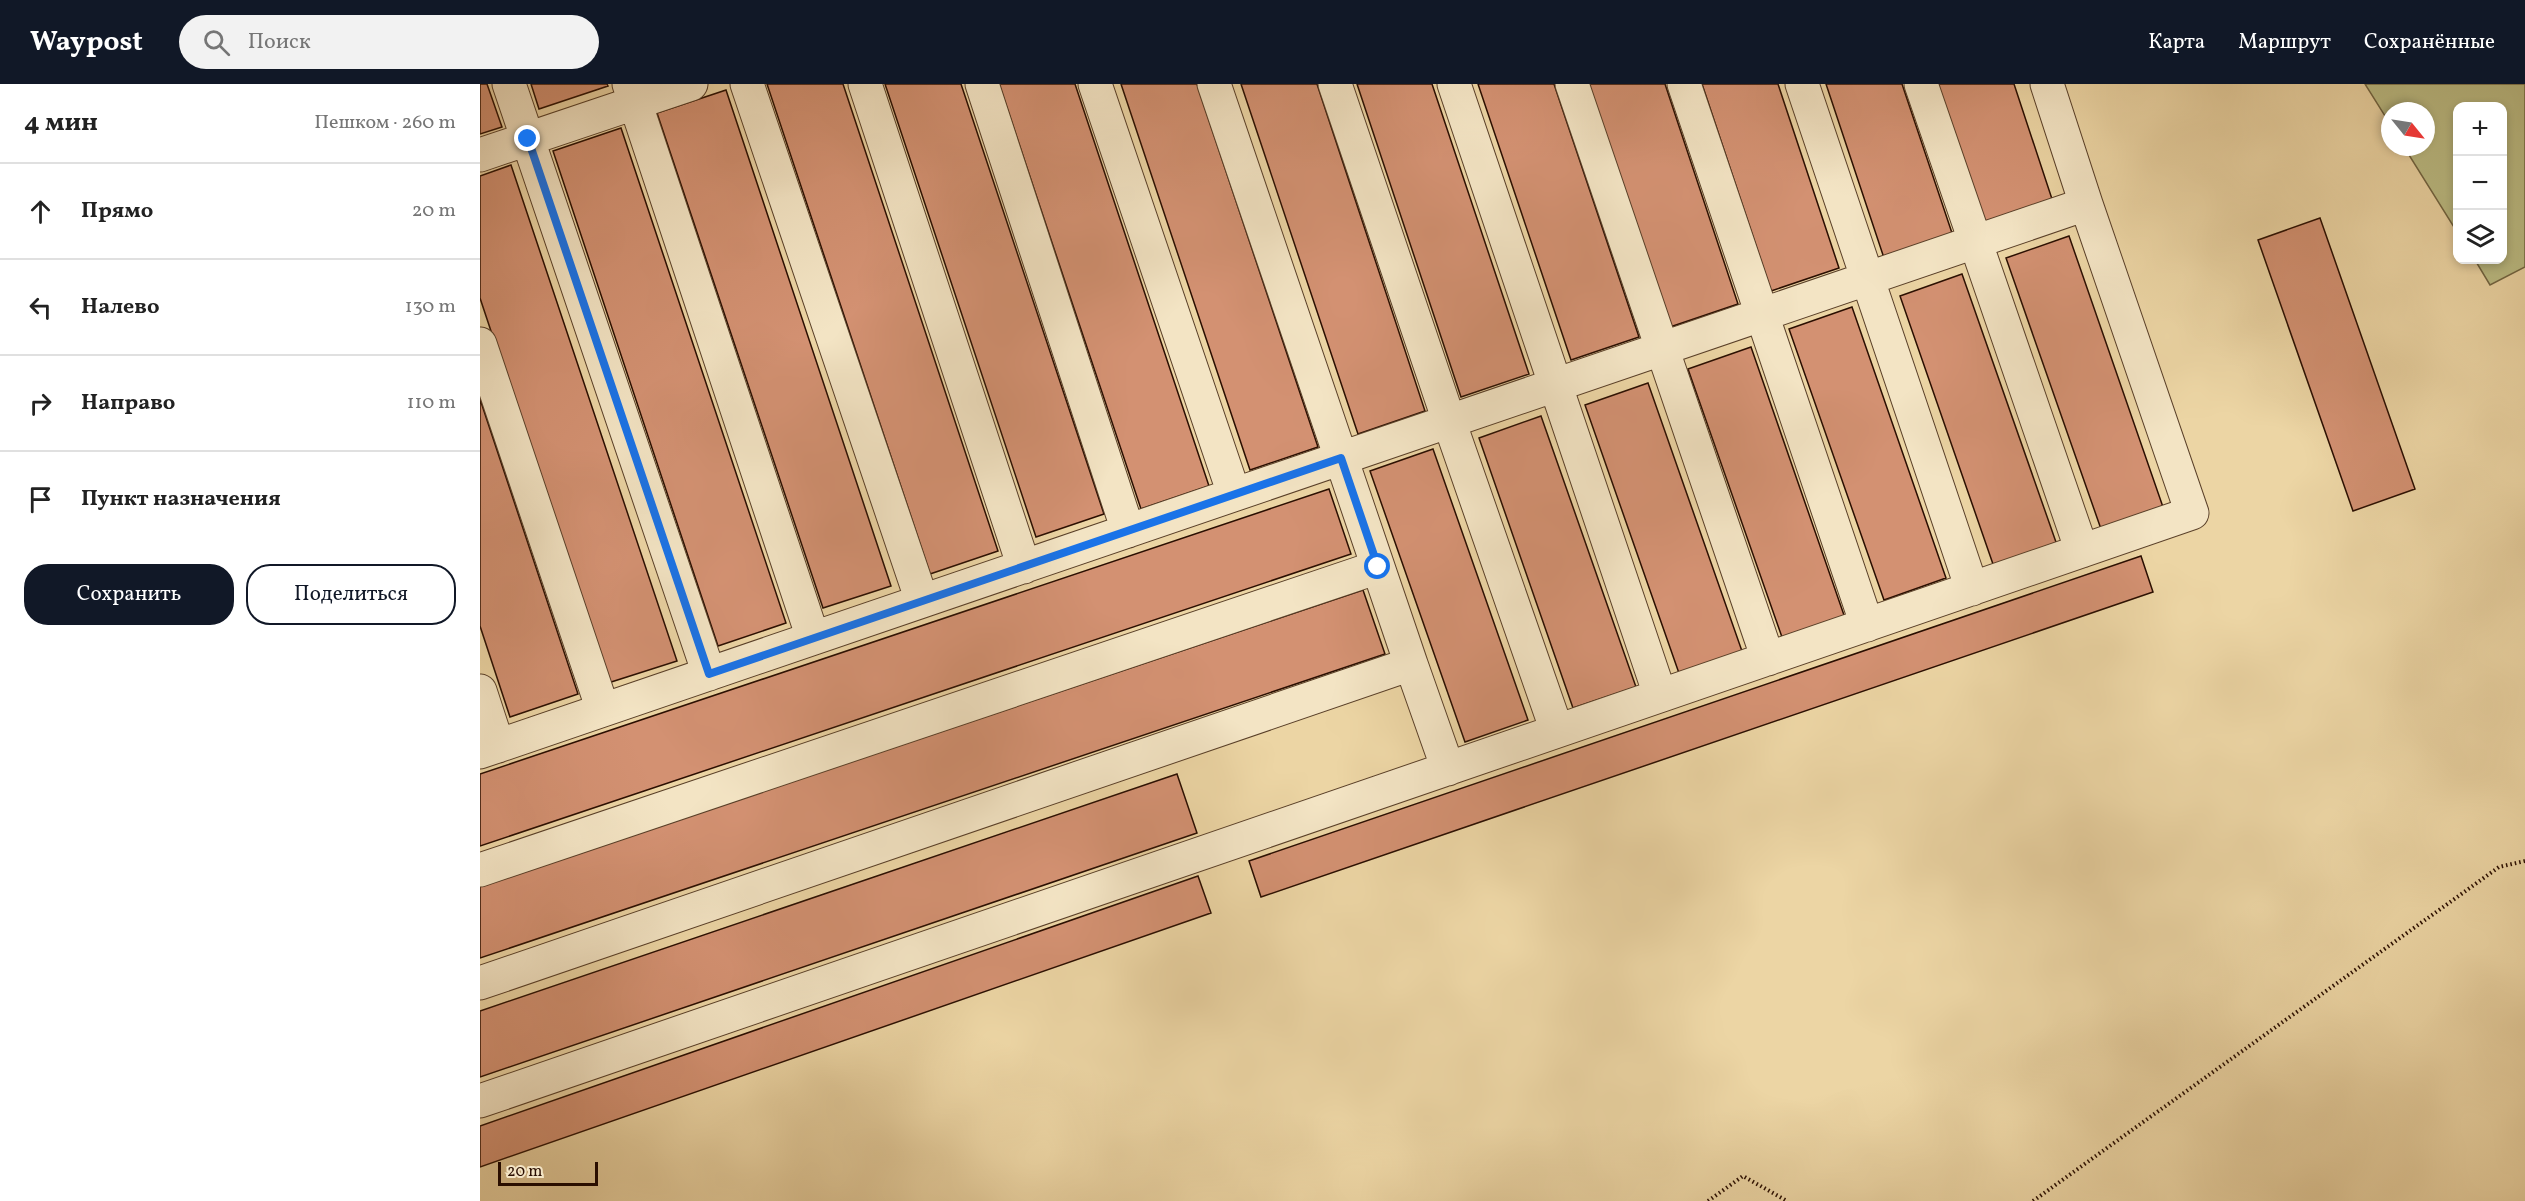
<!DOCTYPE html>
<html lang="ru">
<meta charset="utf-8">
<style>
body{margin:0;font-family:Vollkorn,serif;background:#f2f2f2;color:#222}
.controls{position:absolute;right:18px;top:18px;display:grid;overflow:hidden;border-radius:12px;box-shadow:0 3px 9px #0003}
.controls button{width:54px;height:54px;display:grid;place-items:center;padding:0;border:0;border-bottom:2px solid #e0e0e0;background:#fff;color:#222;font:30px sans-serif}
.compass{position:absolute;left:1901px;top:18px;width:54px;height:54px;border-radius:50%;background:#fff;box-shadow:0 3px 9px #0003;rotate:120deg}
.scale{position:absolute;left:18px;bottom:15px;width:100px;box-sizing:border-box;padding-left:6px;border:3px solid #2a0e00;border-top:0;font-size:16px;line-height:21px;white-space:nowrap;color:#2a0e00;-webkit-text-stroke:4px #f3e4c4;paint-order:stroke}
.stop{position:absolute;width:18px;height:18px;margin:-14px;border:4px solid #1a73e8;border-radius:50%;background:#fff}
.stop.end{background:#1a73e8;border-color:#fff;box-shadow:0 2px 6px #0008}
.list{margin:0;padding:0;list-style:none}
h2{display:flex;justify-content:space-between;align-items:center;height:78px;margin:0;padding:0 24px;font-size:26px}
h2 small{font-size:20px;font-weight:400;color:#767676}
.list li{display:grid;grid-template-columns:39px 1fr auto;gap:18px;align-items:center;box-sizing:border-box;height:96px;padding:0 24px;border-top:2px solid #e0e0e0}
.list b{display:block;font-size:22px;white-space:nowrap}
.list em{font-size:20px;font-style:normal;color:#767676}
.actions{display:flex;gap:12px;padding:18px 24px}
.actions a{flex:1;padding:14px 0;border:2px solid #111827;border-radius:24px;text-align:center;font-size:21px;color:#111827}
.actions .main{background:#111827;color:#fff}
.icon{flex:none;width:33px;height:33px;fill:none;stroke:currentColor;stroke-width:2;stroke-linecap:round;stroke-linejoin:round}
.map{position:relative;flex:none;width:2045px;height:1117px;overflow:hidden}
header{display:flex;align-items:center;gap:36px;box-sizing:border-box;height:84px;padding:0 30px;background:#111827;color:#fff}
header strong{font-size:28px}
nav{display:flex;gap:33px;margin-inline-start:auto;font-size:21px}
.search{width:420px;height:54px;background:#f2f2f2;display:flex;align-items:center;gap:15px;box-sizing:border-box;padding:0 21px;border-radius:33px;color:#767676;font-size:22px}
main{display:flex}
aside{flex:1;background:#fff}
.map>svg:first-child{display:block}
.green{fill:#bbbc84;stroke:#726542;stroke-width:1.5}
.building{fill:#d39172;stroke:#2a0e00;stroke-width:1.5}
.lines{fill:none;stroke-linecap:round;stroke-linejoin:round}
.minor-casing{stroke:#5a4029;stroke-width:35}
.path{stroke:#2a0e00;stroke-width:4;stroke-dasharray:1.5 3;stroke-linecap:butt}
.minor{stroke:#f3e4c4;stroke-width:33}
.route{stroke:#1a73e8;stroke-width:8}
</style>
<header>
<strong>Waypost</strong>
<div class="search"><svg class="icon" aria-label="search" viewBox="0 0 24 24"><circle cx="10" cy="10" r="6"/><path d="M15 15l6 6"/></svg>Поиск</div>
<nav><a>Карта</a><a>Маршрут</a><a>Сохранённые</a></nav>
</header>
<main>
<aside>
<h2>4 мин<small>Пешком · 260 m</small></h2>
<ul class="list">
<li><svg class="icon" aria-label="ahead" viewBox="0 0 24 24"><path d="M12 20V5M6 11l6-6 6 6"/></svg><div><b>Прямо</b></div><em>20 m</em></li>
<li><svg class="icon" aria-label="left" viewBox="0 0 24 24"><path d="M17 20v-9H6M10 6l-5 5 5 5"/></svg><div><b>Налево</b></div><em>130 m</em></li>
<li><svg class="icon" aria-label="right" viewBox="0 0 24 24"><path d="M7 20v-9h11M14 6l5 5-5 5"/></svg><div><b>Направо</b></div><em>110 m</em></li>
<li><svg class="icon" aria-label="arrive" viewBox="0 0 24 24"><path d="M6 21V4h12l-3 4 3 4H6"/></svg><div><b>Пункт назначения</b></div></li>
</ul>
<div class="actions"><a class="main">Сохранить</a><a>Поделиться</a></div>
</aside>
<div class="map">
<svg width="2045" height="1117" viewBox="0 0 2045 1117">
<rect width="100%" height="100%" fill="#ecd5a4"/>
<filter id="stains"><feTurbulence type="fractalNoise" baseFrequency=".00333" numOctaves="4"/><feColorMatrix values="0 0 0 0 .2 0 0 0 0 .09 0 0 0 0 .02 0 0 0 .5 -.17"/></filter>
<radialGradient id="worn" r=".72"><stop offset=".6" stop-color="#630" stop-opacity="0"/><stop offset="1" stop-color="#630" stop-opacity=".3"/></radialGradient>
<path class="green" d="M1885,0h160v183l-35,18 -15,-25h27v-154h-44l-1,126 -53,-85h22v-36h-36v13z"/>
<path class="building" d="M0,0h7l15,43 -22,7z
M51,0h76l1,2 -69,23z
M287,0h76l155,467 -68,23z
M405,0h76l143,430 -68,23z
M519,0h76l134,402 -68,23z
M641,0h76l121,363 -68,23z
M761,0h76l108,327 -67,23z
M877,0h75l97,290 -68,23z
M998,0h76l85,253 -68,23z
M1109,0h76l73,220 -68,23z
M1222,0h76l61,184 -68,23z
M1346,0h76l51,152 -69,22z
M1458,0h76l38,115 -68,23z
M246,6l165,496 -68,22 -166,-495z
M141,44l165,495 -68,23 -165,-495z
M31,81l166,496 -69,22 -128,-385v-122z
M1840,134l95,271 -62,22 -95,-271z
M1589,152l94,271 -62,22 -95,-271z
M1482,190l95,271 -63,22 -94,-271z
M1372,223l94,271 -62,22 -95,-271z
M1271,263l94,271 -62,22 -95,-271z
M1168,299l95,271 -63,22 -95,-271z
M0,315l98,295 -68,23 -30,-91z
M1061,332l95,271 -63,21 -94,-270z
M953,365l95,271 -63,22 -95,-271z
M849,405l22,65 -871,292v-72z
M1661,472l12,36 -892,305 -12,-36z
M883,506l22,64 -905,304v-72z
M697,690l20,59 -717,244v-66z
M718,792l13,37 -731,254v-41z"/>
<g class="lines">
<defs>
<path id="minor" d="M29,0l200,590
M149,0l184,554
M267,0l175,517
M385,0l159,483
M502,0l146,447
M615,0l139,410
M855,0l114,337 108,310
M974,0l206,611
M1092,0l196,575
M1204,0l183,541
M1322,0l170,505
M1441,0l161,467
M1567,0l39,120
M0,71l211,-71
M0,260l123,366
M931,580l37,105
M0,607l18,55
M0,668l1606,-548 106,309 -1712,588
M0,786l898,-303
M0,899l931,-319 -197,-580"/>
</defs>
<use href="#minor" class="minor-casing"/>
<path class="path" d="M1228,1117l35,-25 44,25
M1553,1117l466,-334 26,-6"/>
<use href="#minor" class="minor"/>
</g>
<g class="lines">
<path class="route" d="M48,55l181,535 632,-216 37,109"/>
</g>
<rect width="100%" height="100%" filter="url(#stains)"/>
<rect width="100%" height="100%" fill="url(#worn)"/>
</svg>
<div class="controls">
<button>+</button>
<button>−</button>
<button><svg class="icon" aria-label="layers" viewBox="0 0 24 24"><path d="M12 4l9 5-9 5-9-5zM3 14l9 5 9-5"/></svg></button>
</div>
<svg class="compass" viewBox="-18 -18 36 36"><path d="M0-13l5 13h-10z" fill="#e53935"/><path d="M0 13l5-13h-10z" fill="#767676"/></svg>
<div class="scale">20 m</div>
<div class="stop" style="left:898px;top:483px"></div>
<div class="stop end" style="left:48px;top:55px"></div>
</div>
</main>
